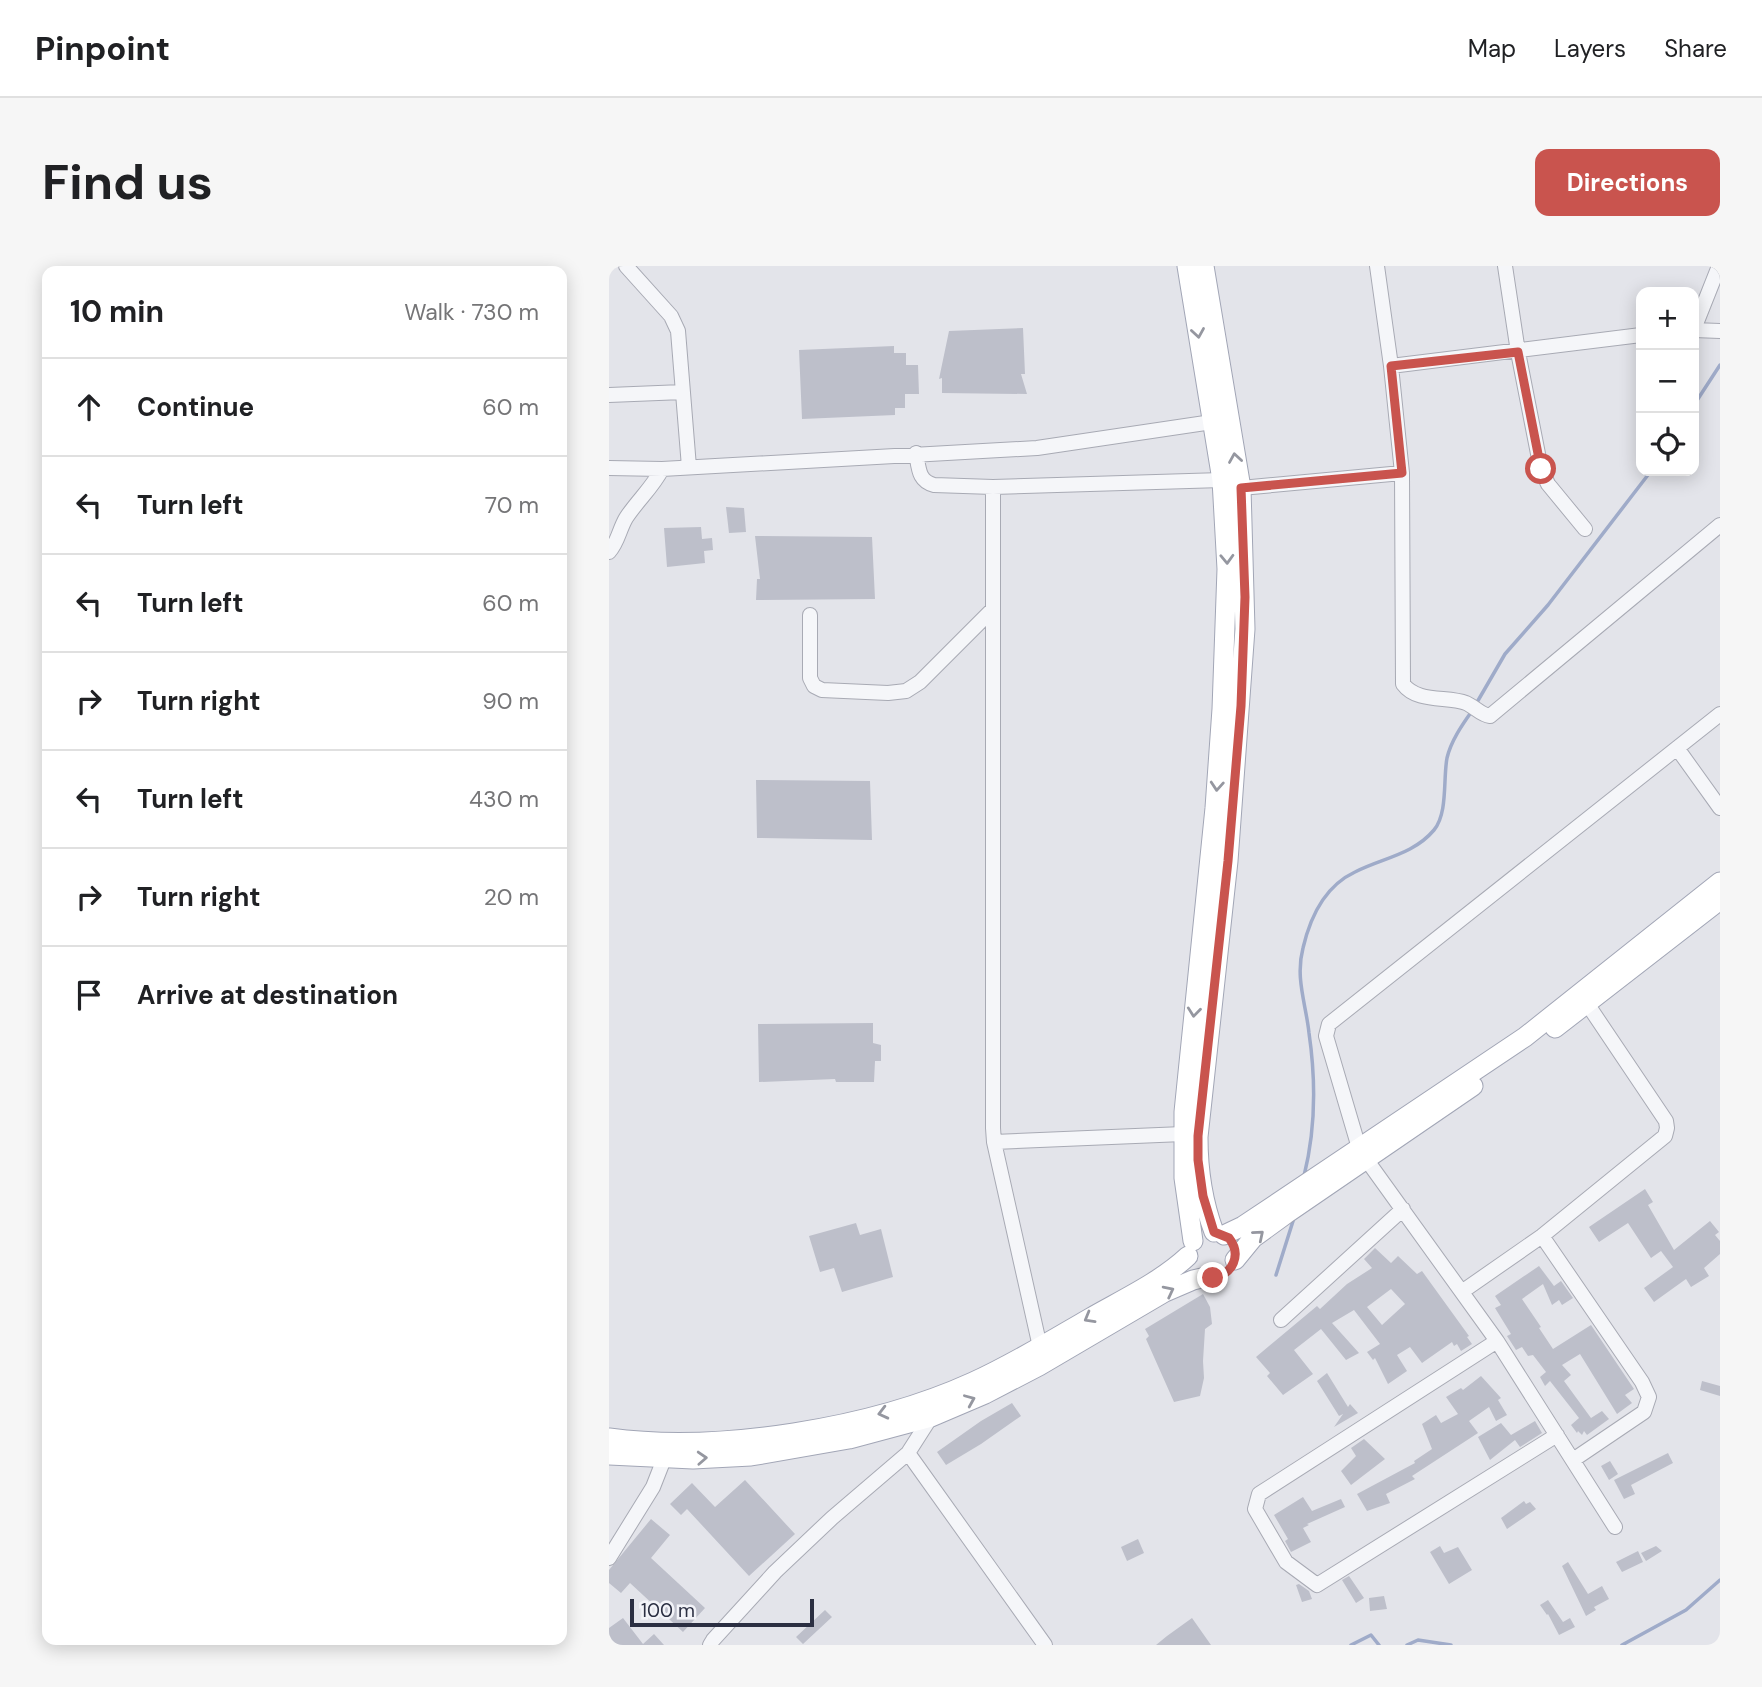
<!DOCTYPE html>
<meta charset="utf-8">
<style>
body{margin:0;font-family:"DM Sans",sans-serif;background:#f6f6f6;color:#202124}
.controls{position:absolute;right:21px;top:21px;display:grid;overflow:hidden;border-radius:14px;box-shadow:0 4px 18px #0003}
.controls button{width:63px;height:63px;display:grid;place-items:center;padding:0;border:0;border-bottom:2px solid #e0e0e0;background:#fff;color:#202124;font:35px sans-serif}
.scale{position:absolute;left:21px;bottom:18px;width:184px;box-sizing:border-box;padding-left:7px;border:4px solid #2b2f42;border-top:0;font-size:19px;line-height:24px;white-space:nowrap;color:#2b2f42;-webkit-text-stroke:5px #f2f3f8;paint-order:stroke}
.stop{position:absolute;width:21px;height:21px;margin:-16px;border:5px solid #c9544e;border-radius:50%;background:#fff}
.stop.end{background:#c9544e;border-color:#fff;box-shadow:0 2px 7px #0008}
.list{margin:0;padding:0;list-style:none}
h2{display:flex;justify-content:space-between;align-items:center;height:91px;margin:0;padding:0 28px;font-size:30px}
h2 small{font-size:23px;font-weight:400;color:#757577}
.list li{display:grid;grid-template-columns:46px 1fr auto;gap:21px;align-items:center;box-sizing:border-box;height:98px;padding:0 28px;border-top:2px solid #e0e0e0}
.list b{display:block;font-size:26px;white-space:nowrap}
.list em{font-size:23px;font-style:normal;color:#757577}
.icon{flex:none;width:38px;height:38px;fill:none;stroke:currentColor;stroke-width:2;stroke-linecap:round;stroke-linejoin:round}
.map{position:relative;flex:none;width:1111px;height:1379px;overflow:hidden;border-radius:14px}
header{display:flex;align-items:center;gap:42px;box-sizing:border-box;height:98px;padding:0 35px;background:#fff;border-bottom:2px solid #e0e0e0}
header strong{font-size:33px}
nav{display:flex;gap:38px;margin-inline-start:auto;font-size:24px}
.intro{display:flex;align-items:center;justify-content:space-between;box-sizing:border-box;height:168px;padding:0 42px}
h1{margin:0;font-size:49px}
.button{padding:18px 32px;border-radius:14px;background:#c9544e;color:#fff;font-size:24px;font-weight:700}
main{display:flex;gap:42px;padding:0 42px}
aside{flex:1;background:#fff;border-radius:14px;box-shadow:0 4px 18px #0003}
.map>svg:first-child{display:block}
.lines{fill:none;stroke-linecap:round;stroke-linejoin:round}
.stream{stroke:#9fabc9;stroke-width:3.5}
.building{fill:#bdbfca;fill-rule:evenodd}
.minor-casing{stroke:#a8aab4;stroke-width:16}
.major-casing{stroke:#a2a6b6;stroke-width:21}
.minor{stroke:#f5f6f9;stroke-width:14}
.major{stroke:#fff;stroke-width:19}
.oneway{stroke:#9597a0}
.route{stroke:#c9544e;stroke-width:9}
</style>
<header>
<strong>Pinpoint</strong>
<nav><a>Map</a><a>Layers</a><a>Share</a></nav>
</header>
<div class="intro"><h1>Find us</h1><a class="button">Directions</a></div>
<main>
<aside>
<h2>10 min<small>Walk · 730 m</small></h2>
<ul class="list">
<li><svg class="icon" aria-label="ahead" viewBox="0 0 24 24"><path d="M12 20V5M6 11l6-6 6 6"/></svg><div><b>Continue</b></div><em>60 m</em></li>
<li><svg class="icon" aria-label="left" viewBox="0 0 24 24"><path d="M17 20v-9H6M10 6l-5 5 5 5"/></svg><div><b>Turn left</b></div><em>70 m</em></li>
<li><svg class="icon" aria-label="left" viewBox="0 0 24 24"><path d="M17 20v-9H6M10 6l-5 5 5 5"/></svg><div><b>Turn left</b></div><em>60 m</em></li>
<li><svg class="icon" aria-label="right" viewBox="0 0 24 24"><path d="M7 20v-9h11M14 6l5 5-5 5"/></svg><div><b>Turn right</b></div><em>90 m</em></li>
<li><svg class="icon" aria-label="left" viewBox="0 0 24 24"><path d="M17 20v-9H6M10 6l-5 5 5 5"/></svg><div><b>Turn left</b></div><em>430 m</em></li>
<li><svg class="icon" aria-label="right" viewBox="0 0 24 24"><path d="M7 20v-9h11M14 6l5 5-5 5"/></svg><div><b>Turn right</b></div><em>20 m</em></li>
<li><svg class="icon" aria-label="arrive" viewBox="0 0 24 24"><path d="M6 21V4h12l-3 4 3 4H6"/></svg><div><b>Arrive at destination</b></div></li>
</ul>
</aside>
<div class="map">
<svg width="1111" height="1379" viewBox="0 0 1111 1379">
<rect width="100%" height="100%" fill="#e3e4ea"/>
<g class="lines">
<path class="stream" d="M1085,139l26,-40
M867,438l29,-50 43,-49 103,-134
M695,910c12,-48 12,-95 5,-143 -3,-29 -14,-55 -6,-85 7,-30 22,-62 52,-76 27,-14 58,-17 79,-42 14,-17 9,-51 13,-72 4,-17 15,-33 25,-47
M667,1009l18,-57
M742,1379l20,-10 8,10
M798,1379l11,-5 33,5
M1013,1379l64,-35 34,-30"/>
</g>
<path class="building" d="M414,62l2,46h-4l6,20 -85,-1v-15l-3,1 10,-48z
M285,80v7h12v12h12l1,29h-14v14h-10v7l-93,4 -3,-69z
M117,241l18,1 2,24 -17,1z
M92,261l1,12 10,-1 1,12 -9,1 1,12 -38,4 -3,-39z
M146,270l117,1 3,62 -119,1 1,-21h3z
M147,514l114,1 2,59 -115,-2z
M264,757v20l8,2v16h-6l-1,21h-38l-1,-3 -76,3 -1,-58z
M1036,923l8,13 -5,3 26,45 36,-29 9,11 -4,3 5,6v13l-16,14 5,8 -18,11 -5,-8 -32,23 -10,-14 29,-21 -12,-16 -10,7 -23,-35 -29,19 -10,-15z
M247,957l4,12 21,-6 12,48 -51,15 -8,-24 -14,4 -11,-36z
M766,982l16,15 7,-7 19,18 5,-3 47,65 -2,1 5,7 -11,7 -4,-7 -3,2 -2,-4 -30,21 -12,-16 -13,8 10,16 -19,13 -13,-26 -2,2 -6,-8 13,-8 -26,-34 -22,13 27,30 -13,7 -25,-31 -27,21 19,24 -30,21 -16,-19 3,-3 -14,-16 61,-51 3,3 27,-25 25,-16 -8,-9zM782,1023l14,15 -23,21 -15,-18z
M930,1000l15,20 7,-5 12,17 -11,7 -3,-5 -7,5 -9,-21 -21,15 19,28 -2,1 14,21 38,-24 43,64 -9,6 7,8 -15,11 -37,-60 -18,11 9,10 -7,6 27,37 11,-7 7,8 -22,16 -3,-4 -2,4 -4,-4 -1,2 -6,-8 8,-7 -29,-37 -5,5 -5,-9 6,-5 -13,-17 -5,1 -6,-9 -6,3 -9,-14 4,-2 -16,-26 6,-3 -6,-9z
M594,1028l7,13 2,17 -7,5 -2,32 1,17 -4,18 -26,6 -28,-63 3,-3 -4,-7z
M718,1107l21,34 2,-3 8,9 -24,14 9,-13 -4,2 -22,-35z
M872,1110l20,22 -3,2 9,15 -11,6 -7,-14 -20,14 9,12 -66,43 3,3 -29,15 4,9 -23,8 -10,-17 58,-31 -1,-2 18,-12 -10,-25 14,-9 5,8 17,-9 -12,-17 15,-9 2,2z
M1093,1115l18,5v10l-20,-6z
M403,1137l9,13 -40,28 -35,21 -9,-13 44,-31z
M926,1155l7,12 -22,14 -5,-7 -25,20 -12,-23 23,-14 10,12z
M755,1173l21,20 -34,26 -10,-14 15,-15 -5,-8z
M1059,1187l5,10 -42,22 4,9 -11,5 -10,-19z
M1001,1195l8,13 -9,6 -8,-14z
M136,1214l50,54 -46,42 -62,-67 -6,6 -11,-11 22,-21 23,24z
M694,1231l9,14 29,-12 4,8 -38,17 2,1 -6,3 8,14 -20,10 -6,-11 3,-2 -14,-24z
M915,1235l2,3 4,-2 6,7 -29,20 -6,-11z
M42,1253l19,16 -19,23 54,50 -22,24 -53,-49 -9,10 -12,-10v-13z
M529,1273l6,14 -17,8 -6,-14z
M831,1280l4,7 14,-6 14,23 -23,14 -19,-32z
M1047,1280l6,5 -16,10 -5,-8z
M1029,1285l5,11 -21,10 -6,-10z
M959,1296l20,32 14,-8 7,13 -15,8 2,3 -10,6 -24,-50z
M740,1310l15,22 -8,5 -14,-23z
M690,1318l10,7 3,8 -10,3 -6,-17z
M775,1330l3,13 -17,2 -1,-13z
M939,1334l15,22 7,-4 5,9 -16,8 -11,-21 -1,1 -7,-10z
M216,1344l7,7 -29,27 -7,-7z
M14,1352l20,26 11,-10 10,11h-55v-17z
M583,1352l19,27h-55l11,-9z"/>
<g class="lines">
<defs>
<path id="minor" d="M17,0l45,50 7,15 11,136
M768,0l14,100 11,107 1,211c14,19 44,12 63,19 9,4 15,12 24,13l230,-191
M896,0l13,86 23,117 7,15 37,45
M1085,63l25,-63
M1085,64l26,1
M782,100l250,-31
M0,129l74,-3
M307,187c3,15 2,28 18,32l59,2 229,-7
M0,202l53,1 375,-21 175,-26
M384,221v641l1,14 46,205
M632,222l161,-15
M0,286c9,-10 10,-22 17,-34 11,-17 27,-31 36,-49
M201,349v63l4,8 8,4 66,3 18,-2 14,-9 73,-73
M1068,482l43,60
M385,876l189,-8
M750,882l-33,-112 3,-12 391,-310
M757,893l131,182 118,186
M933,970l100,146 7,15 -5,15 -71,48
M854,1025l79,-55 123,-100 2,-8 -1,-7 -78,-116
M672,1054l122,-111
M888,1075l-238,153 -4,15 31,53 31,23 240,-150
M299,1187l137,192
M0,1292l44,-71 11,-28
M101,1379l3,-5 62,-68 57,-54 76,-65 23,-36"/>
<path id="major" d="M578,0l35,214 5,89 -5,140 -7,99 -31,304v66l9,63
M595,0l37,222 4,141 -17,232 -30,276c0,33 4,63 16,95
M946,762l165,-128
M615,969l19,-9 282,-189 195,-155
M626,994l18,-22 33,-24 187,-128
M0,1172c110,15 263,-10 364,-56 40,-18 79,-42 117,-64 33,-19 70,-36 98,-62
M0,1189l84,4 58,-3 98,-17 82,-22 54,-23 54,-28 126,-74 28,-12 13,-3"/>
</defs>
<use href="#minor" class="minor-casing"/>
<use href="#major" class="major-casing"/>
<use href="#minor" class="minor"/>
<use href="#major" class="major"/>
</g>
<defs><path id="oneway-chevron" d="M-2-3.5L2.5 0L-2 3.5" fill="none" stroke-width="1.6" stroke-linecap="round" stroke-linejoin="round" transform="scale(1.75)"/></defs>
<g class="oneway">
<use href="#oneway-chevron" transform="translate(589 67) rotate(81)"/>
<use href="#oneway-chevron" transform="translate(626 192) rotate(-99)"/>
<use href="#oneway-chevron" transform="translate(618 293) rotate(88)"/>
<use href="#oneway-chevron" transform="translate(608 520) rotate(94)"/>
<use href="#oneway-chevron" transform="translate(585 746) rotate(96)"/>
<use href="#oneway-chevron" transform="translate(650 969) rotate(-40)"/>
<use href="#oneway-chevron" transform="translate(560 1025) rotate(-27)"/>
<use href="#oneway-chevron" transform="translate(480 1052) rotate(150)"/>
<use href="#oneway-chevron" transform="translate(361 1134) rotate(-23)"/>
<use href="#oneway-chevron" transform="translate(274 1147) rotate(166)"/>
<use href="#oneway-chevron" transform="translate(93 1192) rotate(-3)"/>
</g>
<g class="lines">
<path class="route" d="M604,1012c20,-4 29,-23 16,-40l-15,-6 -11,-36 -5,-36v-24l30,-275 13,-155 4,-109 -4,-109 161,-15 -11,-107 127,-14 23,117"/>
</g>
</svg>
<div class="controls">
<button>+</button>
<button>−</button>
<button><svg class="icon" aria-label="locate" viewBox="0 0 24 24"><circle cx="12" cy="12" r="6"/><path d="M12 2v4M12 18v4M2 12h4M18 12h4"/></svg></button>
</div>
<div class="scale">100 m</div>
<div class="stop" style="left:932px;top:203px"></div>
<div class="stop end" style="left:604px;top:1012px"></div>
</div>
</main>
